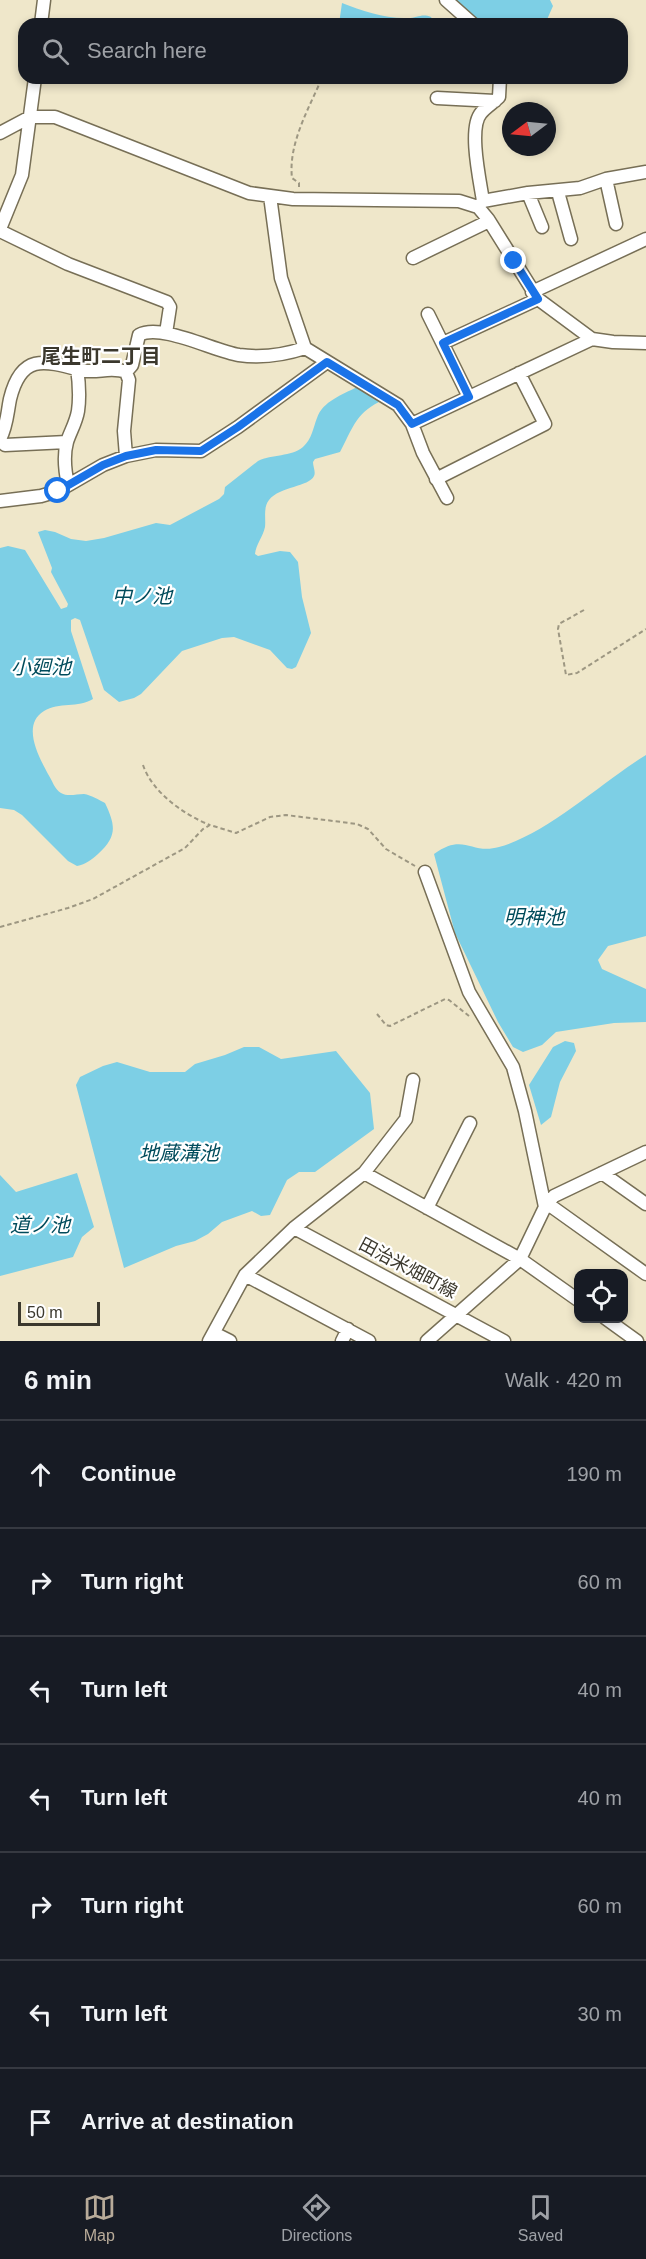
<!DOCTYPE html>
<meta charset="utf-8">
<style>
body{margin:0;font-family:Arial,"Noto Sans JP",sans-serif;background:#242831;color:#f1f3f6}
.controls{position:absolute;right:18px;bottom:18px;display:grid;overflow:hidden;border-radius:12px;box-shadow:0 3px 9px #0003}
.controls button{width:54px;height:54px;display:grid;place-items:center;padding:0;border:0;border-bottom:2px solid #363941;background:#171b24;color:#f1f3f6;font:30px sans-serif}
.compass{position:absolute;left:502px;top:102px;width:54px;height:54px;border-radius:50%;background:#171b24;box-shadow:0 3px 9px #0003;rotate:254deg}
.scale{position:absolute;left:18px;bottom:15px;width:82px;box-sizing:border-box;padding-left:6px;border:3px solid #3b382d;border-top:0;font-size:16px;line-height:21px;white-space:nowrap;color:#3b382d;-webkit-text-stroke:4px #fff;paint-order:stroke}
.stop{position:absolute;width:18px;height:18px;margin:-14px;border:4px solid #1a73e8;border-radius:50%;background:#fff}
.stop.end{background:#1a73e8;border-color:#fff;box-shadow:0 2px 6px #0008}
.list{margin:0;padding:0;list-style:none}
h2{display:flex;justify-content:space-between;align-items:center;height:78px;margin:0;padding:0 24px;font-size:26px}
h2 small{font-size:20px;font-weight:400;color:#9ea1a6}
.list li{display:grid;grid-template-columns:39px 1fr auto;gap:18px;align-items:center;box-sizing:border-box;height:108px;padding:0 24px;border-top:2px solid #363941}
.list b{display:block;font-size:22px;white-space:nowrap}
.list em{font-size:20px;font-style:normal;color:#9ea1a6}
.icon{flex:none;width:33px;height:33px;fill:none;stroke:currentColor;stroke-width:2;stroke-linecap:round;stroke-linejoin:round}
.map{position:relative;flex:none;width:646px;height:1341px;overflow:hidden}
.search{position:absolute;background:#171b24;box-shadow:0 3px 9px #0003;left:18px;right:18px;top:18px;height:66px;display:flex;align-items:center;gap:15px;box-sizing:border-box;padding:0 21px;border-radius:18px;color:#9ea1a6;font-size:22px}
.sheet{height:834px;background:#171b24}
nav{display:flex;justify-content:space-around;align-items:center;box-sizing:border-box;height:84px;border-top:2px solid #363941;background:#171b24;font-size:16px;color:#9ea1a6}
nav a{display:grid;justify-items:center;gap:3px}
nav .on{color:#b8ab99}
.map>svg:first-child{display:block}
.water{fill:#7dcfe5}
.lines{fill:none;stroke-linecap:round;stroke-linejoin:round}
.minor-casing{stroke:#776f56;stroke-width:15}
.path{stroke:#9d9782;stroke-width:2;stroke-dasharray:4.5 3;stroke-linecap:butt}
.minor{stroke:#fff;stroke-width:12}
.route{stroke:#1a73e8;stroke-width:8}
.labels{text-anchor:middle;stroke-width:4.5;stroke-linejoin:round;paint-order:stroke}
.street-label{font-size:18px;fill:#3b382d;stroke:#fff}
.neighbourhood-label{font-size:20px;font-weight:bold;fill:#3b382d;stroke:#fff}
.water-label{font-size:20px;font-style:italic;fill:#004b5b;stroke:#fff}
</style>
<div class="map">
<svg width="646" height="1341" viewBox="0 0 646 1341">
<rect width="100%" height="100%" fill="#efe7ca"/>
<path class="water" d="M455,0h95l3,6 -8,18h-66z
M342,3c20,8 44,16 66,15 9,0 14,-5 23,-1l4,7h-96z
M357,387l22,15c-24,12 -27,28 -39,50l-25,7 -2,3c0,5 3,10 1,14 -5,11 -34,10 -45,24 -6,7 -3,19 -4,27 -2,10 -9,17 -10,27l3,2 22,-5 10,1 8,10 4,35 9,36 -15,34 -4,2 -5,-1 -17,-18 -36,-13 -12,1 -40,13 -41,43 -7,4 -15,4 -15,-12 -24,-70 -5,-2 -4,2v11l22,68c-15,9 -34,3 -49,12 -23,14 -5,46 4,63 4,6 7,16 13,19 7,4 15,1 23,1 7,1 15,6 21,9 11,23 12,34 -7,51 -7,6 -12,10 -21,12l-9,-5 -46,-46 -8,-5 -14,-2v-260l8,-2 17,4 36,59 6,-2 1,-3 -17,-32 1,-4 -14,-36 7,-2 10,2 16,7 15,2 18,-3 52,-15 14,2 49,-26 5,-5 1,-7 33,-26c14,-7 33,-4 45,-14 9,-8 10,-19 14,-29 6,-17 25,-23 40,-31z
M646,755v181l-38,10 -10,14 4,9 44,20v33l-32,1 -58,9 -14,13 -19,7 -10,-5 -15,-25 -43,-89 -21,-79c30,-22 37,1 65,-7 48,-13 103,-65 147,-92z
M565,1041l9,2 2,8 -16,31 -9,35 -10,8 -12,-40 24,-38z
M244,1047h15l22,12 55,-8 34,42 4,36 -59,43h-16l-12,8 -17,35 -9,1 -9,-5 -30,11 -14,12 -13,7 -19,5 -52,22 -48,-183 4,-8 23,-11 14,-4 33,10h35l10,-8 30,-9z
M77,1173l17,54 -12,10 -9,20 -73,19v-101l16,17z"/>
<g class="lines">
<defs>
<path id="minor" d="M446,0l27,24
M41,24l3,-24
M437,98l58,3
M0,133l30,-16h25l194,76 44,6 166,2 19,6 10,12 50,80 54,40 21,3 33,1
M606,179l10,45
M558,192l13,47
M528,193l14,34
M270,196l11,82 24,70 93,57 14,19 11,29 24,45
M483,201c-3,-20 -15,-73 -2,-88 5,-6 12,-10 18,-16l1,-19
M478,207l5,-6 45,-8 52,-5 26,-9 40,-7
M0,229l22,-54 13,-97
M0,231l68,33 99,38 3,5 -4,26
M413,258l76,-37
M532,292l114,-53
M428,314l41,83
M443,343l95,-44
M126,372l6,-7 7,-30c22,-12 75,16 100,20 22,3 45,0 66,-7
M412,424l180,-85
M0,439c7,-13 7,-25 10,-40 11,-45 33,-39 70,-29 16,4 31,-4 46,2l3,8 -5,51 2,25
M0,440l5,5 62,-3
M436,479l109,-55 -26,-51
M68,485c-3,-14 -5,-29 -1,-43 3,-10 9,-19 11,-31 2,-14 1,-29 -1,-43
M0,501l41,-5 17,-5 45,-26 23,-9 30,-6 45,1 37,-24 89,-65
M425,872l44,120 44,75 12,44 20,96
M364,1173l42,-54 7,-39
M602,1173l44,31
M548,1204l98,70
M427,1208l43,-85
M294,1228l210,113
M245,1275l124,66
M605,1318l32,23
M214,1333l16,8
M209,1341l36,-66 49,-47 70,-55 156,86 58,41
M342,1341l6,-12
M427,1341l93,-82 25,-52 9,-11 92,-44"/>
</defs>
<use href="#minor" class="minor-casing"/>
<path class="path" d="M334,24v-4
M299,187v-4l-7,-5c-4,-34 17,-70 30,-100
M584,610l-25,14 -1,5 8,46 11,-2 69,-44
M143,765c9,27 41,50 67,60
M0,927l68,-19 25,-9 92,-51 18,-19 7,-4 26,8 34,-16 16,-2 71,9 11,5 18,20 29,17
M377,1014l9,11 4,1 55,-27 4,1 20,16"/>
<use href="#minor" class="minor"/>
</g>
<g class="lines">
<path class="route" d="M58,491l45,-26 23,-9 30,-6 45,1 37,-24 89,-65 71,43 14,19 57,-27 -26,-54 95,-44 -24,-38"/>
</g>
<g class="labels">
<g class="street-label">
<text transform="translate(408 1268) rotate(28)" y="6">田治米畑町線</text>
</g>
<g class="neighbourhood-label">
<text x="101" y="363">尾生町二丁目</text>
</g>
<g class="water-label">
<text x="142" y="603">中ノ池</text>
<text x="41" y="674">小廻池</text>
<text x="534" y="924">明神池</text>
<text x="179" y="1160">地蔵溝池</text>
<text x="40" y="1232">道ノ池</text>
</g>
</g>
</svg>
<div class="controls">
<button><svg class="icon" aria-label="locate" viewBox="0 0 24 24"><circle cx="12" cy="12" r="6"/><path d="M12 2v4M12 18v4M2 12h4M18 12h4"/></svg></button>
</div>
<svg class="compass" viewBox="-18 -18 36 36"><path d="M0-13l5 13h-10z" fill="#e53935"/><path d="M0 13l5-13h-10z" fill="#9ea1a6"/></svg>
<div class="scale">50 m</div>
<div class="stop" style="left:58px;top:491px"></div>
<div class="stop end" style="left:514px;top:261px"></div>
<div class="search"><svg class="icon" aria-label="search" viewBox="0 0 24 24"><circle cx="10" cy="10" r="6"/><path d="M15 15l6 6"/></svg>Search here</div>
</div>
<section class="sheet">
<h2>6 min<small>Walk · 420 m</small></h2>
<ul class="list">
<li><svg class="icon" aria-label="ahead" viewBox="0 0 24 24"><path d="M12 20V5M6 11l6-6 6 6"/></svg><div><b>Continue</b></div><em>190 m</em></li>
<li><svg class="icon" aria-label="right" viewBox="0 0 24 24"><path d="M7 20v-9h11M14 6l5 5-5 5"/></svg><div><b>Turn right</b></div><em>60 m</em></li>
<li><svg class="icon" aria-label="left" viewBox="0 0 24 24"><path d="M17 20v-9H6M10 6l-5 5 5 5"/></svg><div><b>Turn left</b></div><em>40 m</em></li>
<li><svg class="icon" aria-label="left" viewBox="0 0 24 24"><path d="M17 20v-9H6M10 6l-5 5 5 5"/></svg><div><b>Turn left</b></div><em>40 m</em></li>
<li><svg class="icon" aria-label="right" viewBox="0 0 24 24"><path d="M7 20v-9h11M14 6l5 5-5 5"/></svg><div><b>Turn right</b></div><em>60 m</em></li>
<li><svg class="icon" aria-label="left" viewBox="0 0 24 24"><path d="M17 20v-9H6M10 6l-5 5 5 5"/></svg><div><b>Turn left</b></div><em>30 m</em></li>
<li><svg class="icon" aria-label="arrive" viewBox="0 0 24 24"><path d="M6 21V4h12l-3 4 3 4H6"/></svg><div><b>Arrive at destination</b></div></li>
</ul>
</section>
<nav>
<a class="on"><svg class="icon" aria-label="map" viewBox="0 0 24 24"><path d="M3 6l6-2 6 2 6-2v14l-6 2-6-2-6 2zM9 4v14M15 6v14"/></svg>Map</a>
<a><svg class="icon" aria-label="directions" viewBox="0 0 24 24"><path d="M12 3l9 9-9 9-9-9zM9 14v-3h6M13 9l2 2-2 2"/></svg>Directions</a>
<a><svg class="icon" aria-label="saved" viewBox="0 0 24 24"><path d="M7 4h10v16l-5-4-5 4z"/></svg>Saved</a>
</nav>
